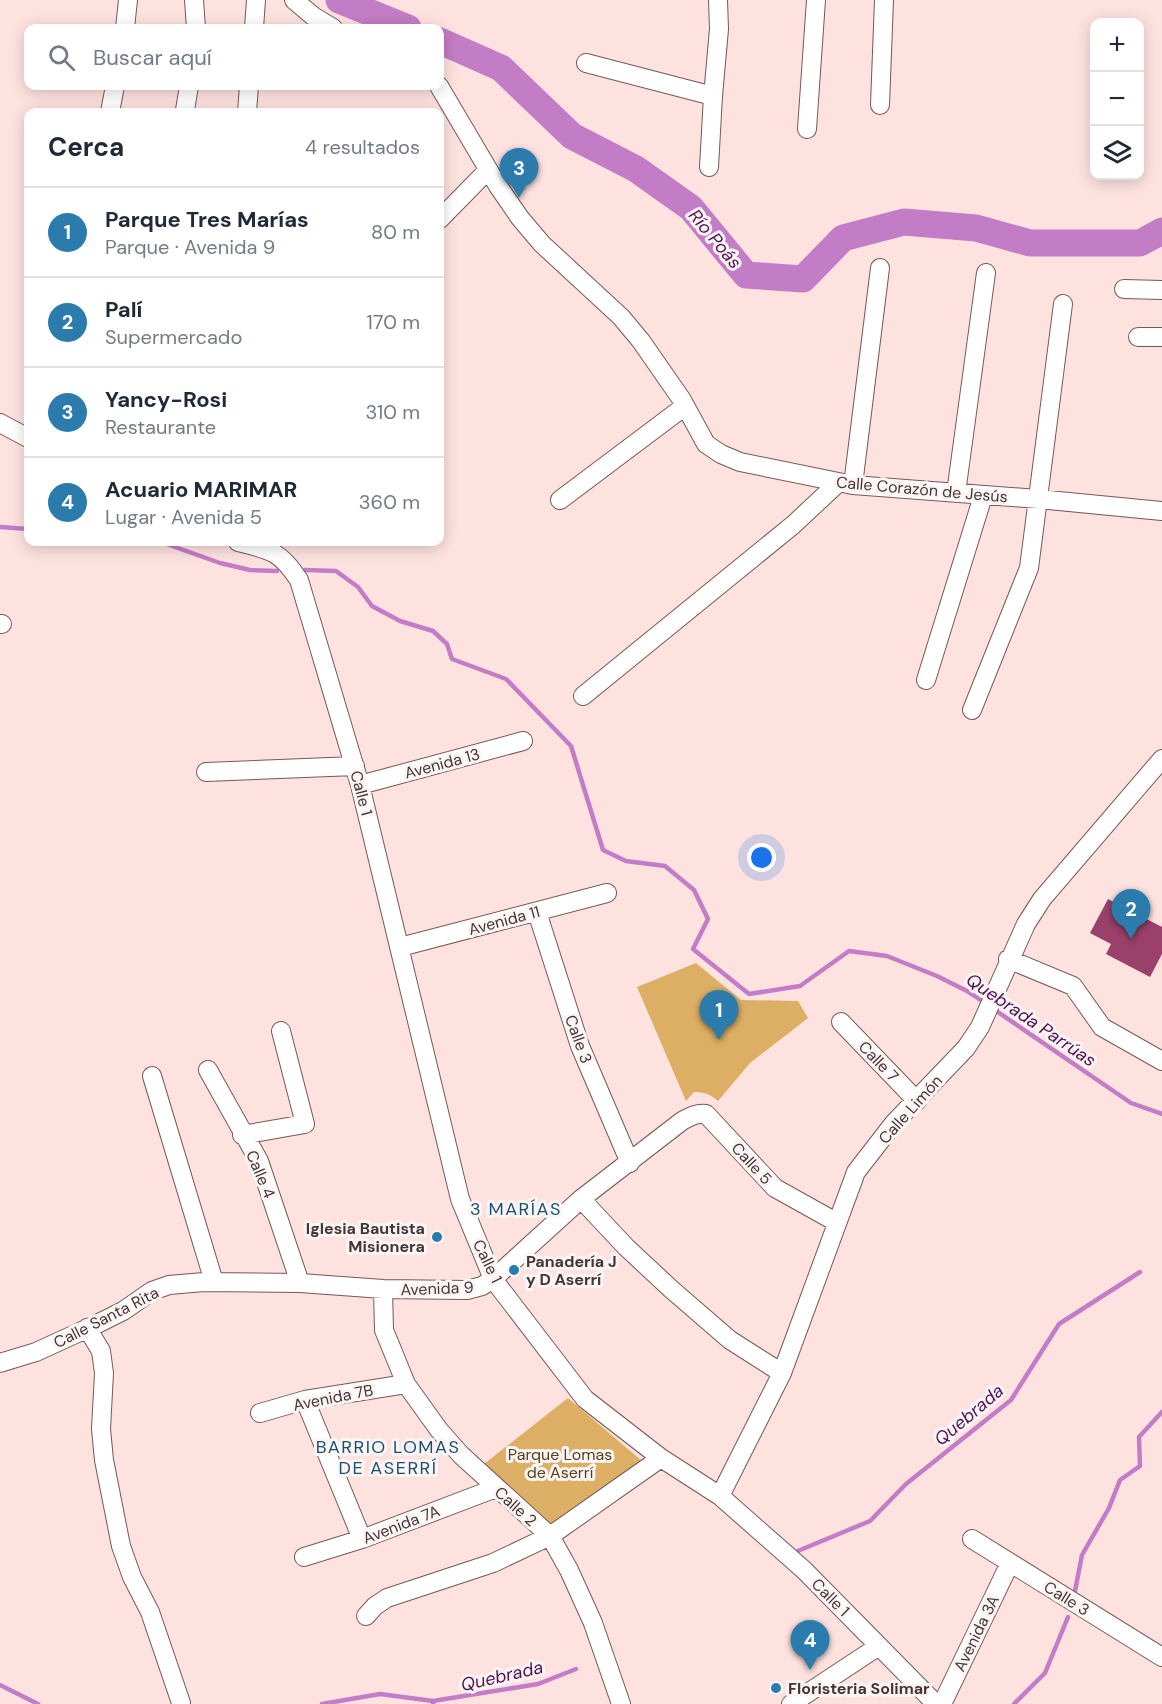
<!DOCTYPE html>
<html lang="es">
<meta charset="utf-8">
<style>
body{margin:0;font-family:"DM Sans",sans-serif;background:#f6f6f7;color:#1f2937}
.controls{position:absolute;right:18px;top:18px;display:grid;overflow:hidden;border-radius:12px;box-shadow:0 3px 15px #0003}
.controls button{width:54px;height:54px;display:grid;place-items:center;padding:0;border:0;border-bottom:2px solid #e0e1e3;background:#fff;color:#1f2937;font:30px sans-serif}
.you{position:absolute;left:762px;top:858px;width:21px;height:21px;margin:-15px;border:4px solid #fff;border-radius:50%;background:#1a73e8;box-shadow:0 0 0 9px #1a73e833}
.badge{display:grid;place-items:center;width:39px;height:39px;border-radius:50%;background:#2b7bad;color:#fff;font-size:20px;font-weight:700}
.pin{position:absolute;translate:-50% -50px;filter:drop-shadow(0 2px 3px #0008)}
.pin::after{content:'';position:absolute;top:32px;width:21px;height:18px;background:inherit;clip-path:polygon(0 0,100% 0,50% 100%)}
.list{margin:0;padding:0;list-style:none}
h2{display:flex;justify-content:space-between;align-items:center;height:78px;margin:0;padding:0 24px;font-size:26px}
h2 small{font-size:20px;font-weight:400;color:#747a83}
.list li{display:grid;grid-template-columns:39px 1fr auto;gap:18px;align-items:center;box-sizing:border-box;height:90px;padding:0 24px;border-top:2px solid #e0e1e3}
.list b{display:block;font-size:22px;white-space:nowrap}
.list p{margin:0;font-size:20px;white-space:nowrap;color:#747a83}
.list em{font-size:20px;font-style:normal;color:#747a83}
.icon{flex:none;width:33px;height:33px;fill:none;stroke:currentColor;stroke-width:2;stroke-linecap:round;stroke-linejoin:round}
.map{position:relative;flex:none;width:1162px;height:1704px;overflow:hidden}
.search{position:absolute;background:#fff;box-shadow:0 3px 15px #0003;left:24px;top:24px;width:420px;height:66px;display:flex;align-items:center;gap:15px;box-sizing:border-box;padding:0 21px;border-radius:12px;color:#747a83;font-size:22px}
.panel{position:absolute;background:#fff;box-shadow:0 3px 15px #0003;left:24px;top:108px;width:420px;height:438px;border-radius:12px}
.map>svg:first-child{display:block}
.green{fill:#dcaf65}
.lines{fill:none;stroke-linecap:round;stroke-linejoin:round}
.stream{stroke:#c37dc6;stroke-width:4.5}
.river{stroke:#c37dc6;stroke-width:27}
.building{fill:#9a406a}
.minor-casing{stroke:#755856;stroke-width:20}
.minor{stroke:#fff;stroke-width:18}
.poi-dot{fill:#2b7bad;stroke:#fcf5f5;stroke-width:2}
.labels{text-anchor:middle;stroke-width:6;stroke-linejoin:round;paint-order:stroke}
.street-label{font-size:16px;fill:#443635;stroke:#fcf5f5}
.poi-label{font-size:16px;font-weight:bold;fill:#443635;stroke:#fcf5f5;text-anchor:start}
.park-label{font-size:16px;fill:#574019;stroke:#fcf5f5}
.water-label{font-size:18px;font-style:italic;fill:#511155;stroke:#fcf5f5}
.neighbourhood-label{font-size:18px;letter-spacing:1.5px;fill:#195072;stroke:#fcf5f5}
</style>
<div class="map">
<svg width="1162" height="1704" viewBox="0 0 1162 1704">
<rect width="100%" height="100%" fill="#fee2e0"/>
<path class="green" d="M696,963l45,37 57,1 10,17 -58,45 -32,38c-8,-7 -14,-9 -24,-9l-8,9 -49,-114z
M568,1398l74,63 -93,66 -65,-63z"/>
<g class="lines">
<path class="stream" d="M0,527l28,2
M161,542l59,21 30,7 27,1
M305,570l31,1 22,16 14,19 28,15 33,10 14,13 5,15 54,20 65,67 32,104 23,11 39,5 29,24 14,29 -15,30 56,45 51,-8 49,-35 38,5 50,20 30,15 18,12
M992,1008l139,95 31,11
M793,1553l77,-32 36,-37 105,-84 48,-76 81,-52
M1075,1591l7,-36 27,-47 11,-28 20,-14 -1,-29 23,-25
M0,1685l38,19
M322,1704l58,-10 53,7
M433,1704v-3l105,-17 38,-15
M1014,1704l31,-31 23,-56"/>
<path class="river" d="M339,0l69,28
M440,41l61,27 71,68 64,33 55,39 55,67 57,4 40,-41 61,-16 72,6 54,15h110l22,-12"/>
</g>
<path class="building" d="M1108,899l54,28v27l-12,23 -44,-23 5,-10 -21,-11z"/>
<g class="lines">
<defs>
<path id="minor" d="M194,0l2,28
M294,0l19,16 20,12
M125,28l3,-28
M254,28l2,-28
M586,63l127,33
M439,86l59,100 22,32 22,26 79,73 20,24 41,59 24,44 15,10 19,8 113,23 185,14 124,12
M880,105l4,-105
M185,110l4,-24
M110,112l5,-26
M247,112l2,-26
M807,129l9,-129
M709,167l4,-71 6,-67 -1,-29
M440,219l48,-49
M1124,289l38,1
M1138,337h24
M0,423l28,15
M853,485l27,-217
M956,493l30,-220
M560,500l125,-94
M238,542c33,8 42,9 61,38l61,205 100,414 33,80 92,120 76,59 59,38 84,74 132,134
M0,624h2
M926,680l57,-184
M583,696l210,-171 45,-42
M972,710l57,-142 34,-264
M206,772l149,-6
M360,785l163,-44
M537,912l43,134 50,117
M400,947l207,-54
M1008,959l65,27 29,41 60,34
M841,1022l76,79
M208,1070l51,91 41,122
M152,1076l62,206
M242,1135l63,-11 -24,-93
M581,1199l45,48 45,42 59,51 52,33
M383,1289l1,41 22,54 33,46 22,25 89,81 19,34 24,53 28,81
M87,1328l14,23 3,22 -3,56 3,31 17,86 11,31 18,35 31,91
M0,1363l36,-11 59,-27 28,-14 29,-20 17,-6 35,-3 96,1 83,6 84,1 15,-4 11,-7 88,-80 101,-78c9,-5 15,-8 24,-7l69,74 61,34
M305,1400l57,139
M260,1413l45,-13 101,-16
M720,1496l62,-123 74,-201 38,-49 72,-75 14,-21 46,-103 16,-25 120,-140
M972,1539l190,118
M304,1557l58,-18 134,-51
M366,1616l9,-10 12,-8 106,-35 57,-27 111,-78
M791,1704l88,-58
M942,1704l68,-141"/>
</defs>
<use href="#minor" class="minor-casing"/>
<use href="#minor" class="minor"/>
</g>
<g class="poi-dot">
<circle cx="437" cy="1237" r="6"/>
<circle cx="514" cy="1270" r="6"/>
<circle cx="776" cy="1688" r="6"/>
</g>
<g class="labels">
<g class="street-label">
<text transform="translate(922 489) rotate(5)" y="6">Calle Corazón de Jesús</text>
<text transform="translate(442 763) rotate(-15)" y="6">Avenida 13</text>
<text transform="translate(362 793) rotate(75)" y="6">Calle 1</text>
<text transform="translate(504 920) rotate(-15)" y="6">Avenida 11</text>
<text transform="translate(579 1039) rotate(70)" y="6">Calle 3</text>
<text transform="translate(879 1061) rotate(46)" y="6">Calle 7</text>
<text transform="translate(910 1109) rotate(-48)" y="6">Calle Limón</text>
<text transform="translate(752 1163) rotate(47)" y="6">Calle 5</text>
<text transform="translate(261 1174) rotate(67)" y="6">Calle 4</text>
<text transform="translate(488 1261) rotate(64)" y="6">Calle 1</text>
<text transform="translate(437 1288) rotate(-2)" y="6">Avenida 9</text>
<text transform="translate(106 1317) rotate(-27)" y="6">Calle Santa Rita</text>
<text transform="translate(333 1397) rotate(-11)" y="6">Avenida 7B</text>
<text transform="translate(516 1506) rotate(42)" y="6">Calle 2</text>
<text transform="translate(401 1524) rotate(-21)" y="6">Avenida 7A</text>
<text transform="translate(831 1597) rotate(45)" y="6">Calle 1</text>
<text transform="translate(1067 1598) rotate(32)" y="6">Calle 3</text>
<text transform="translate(976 1633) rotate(-64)" y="6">Avenida 3A</text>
</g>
<g class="poi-label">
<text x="425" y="1234" text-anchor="end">Iglesia Bautista<tspan x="425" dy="18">Misionera</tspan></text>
<text x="526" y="1267">Panadería J<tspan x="526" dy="18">y D Aserrí</tspan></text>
<text x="788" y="1694">Floristeria Solimar</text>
</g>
<g class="park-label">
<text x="560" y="1460">Parque Lomas<tspan x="560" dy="18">de Aserrí</tspan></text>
</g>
<g class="water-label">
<text transform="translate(715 239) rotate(50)" y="6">Río Poás</text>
<text transform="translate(1031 1020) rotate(34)" y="6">Quebrada Parrúas</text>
<text transform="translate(969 1415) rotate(-40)" y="6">Quebrada</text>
<text transform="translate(502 1676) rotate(-13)" y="6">Quebrada</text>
</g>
<g class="neighbourhood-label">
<text x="516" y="1215">3 MARÍAS</text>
<text x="388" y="1453">BARRIO LOMAS<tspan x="388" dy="21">DE ASERRÍ</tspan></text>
</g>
</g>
</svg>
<div class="controls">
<button>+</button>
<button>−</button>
<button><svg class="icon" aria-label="layers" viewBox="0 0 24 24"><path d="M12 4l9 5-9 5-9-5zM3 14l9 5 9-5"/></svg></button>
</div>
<div class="you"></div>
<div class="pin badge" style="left:719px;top:1040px">1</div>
<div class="pin badge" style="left:1131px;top:939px">2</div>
<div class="pin badge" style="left:519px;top:198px">3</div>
<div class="pin badge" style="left:810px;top:1670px">4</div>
<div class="search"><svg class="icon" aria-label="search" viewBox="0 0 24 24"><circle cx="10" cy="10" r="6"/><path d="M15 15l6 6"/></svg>Buscar aquí</div>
<section class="panel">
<h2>Cerca<small>4 resultados</small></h2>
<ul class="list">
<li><span class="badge">1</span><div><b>Parque Tres Marías</b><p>Parque · Avenida 9</p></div><em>80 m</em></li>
<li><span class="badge">2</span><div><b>Palí</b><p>Supermercado</p></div><em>170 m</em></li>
<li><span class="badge">3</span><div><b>Yancy-Rosi</b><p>Restaurante</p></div><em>310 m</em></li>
<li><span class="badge">4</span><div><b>Acuario MARIMAR</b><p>Lugar · Avenida 5</p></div><em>360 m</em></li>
</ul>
</section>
</div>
